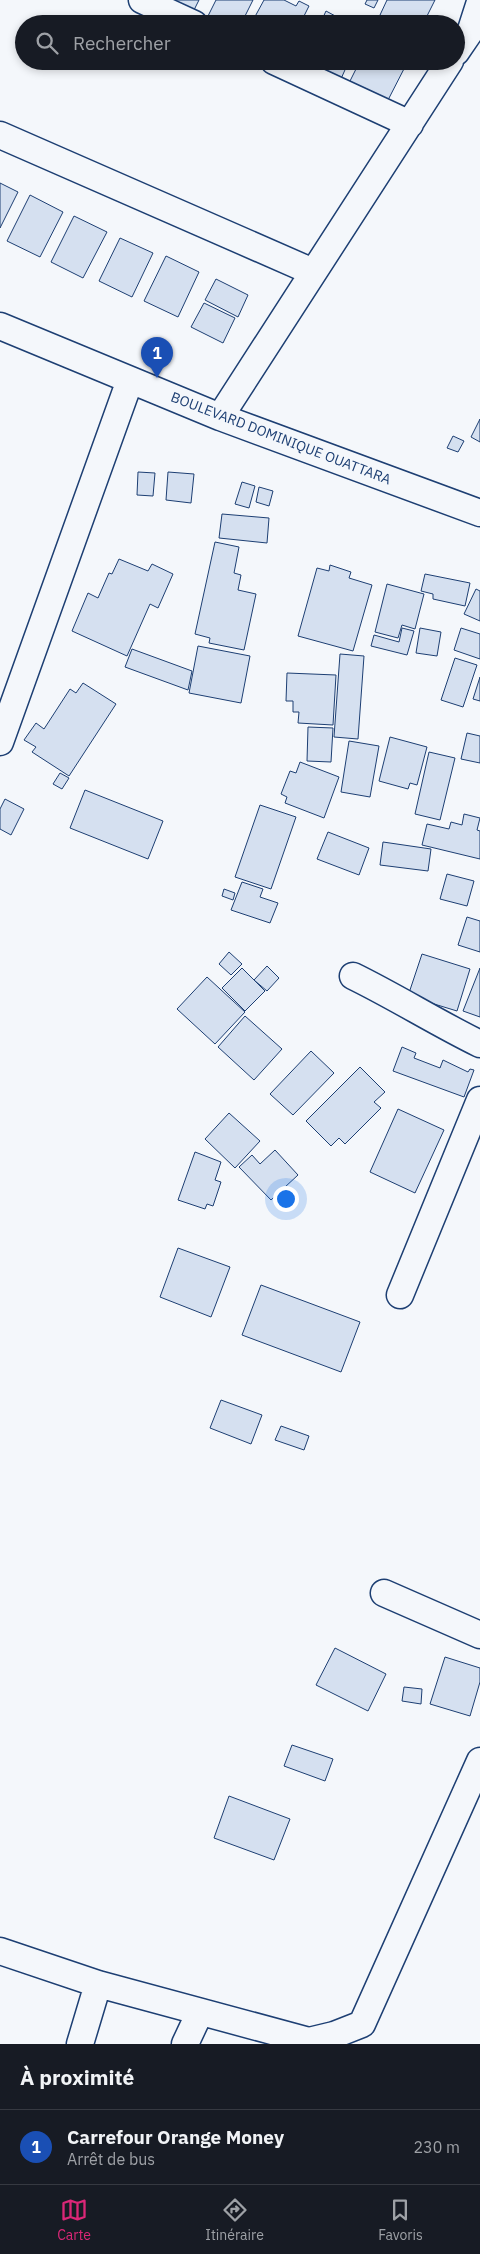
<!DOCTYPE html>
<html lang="fr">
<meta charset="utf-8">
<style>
body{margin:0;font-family:"IBM Plex Sans",sans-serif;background:#242831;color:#f1f3f6}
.you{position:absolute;left:285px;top:1198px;width:18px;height:18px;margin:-12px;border:4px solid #fff;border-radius:50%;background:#1a73e8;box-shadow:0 0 0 8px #1a73e833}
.badge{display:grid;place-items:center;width:32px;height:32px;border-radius:50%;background:#db2777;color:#fff;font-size:16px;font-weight:700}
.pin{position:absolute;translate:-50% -41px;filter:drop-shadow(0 1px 2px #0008)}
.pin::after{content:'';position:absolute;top:26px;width:18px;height:15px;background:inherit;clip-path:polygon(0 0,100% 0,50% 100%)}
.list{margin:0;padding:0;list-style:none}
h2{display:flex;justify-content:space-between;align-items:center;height:65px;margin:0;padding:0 20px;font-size:21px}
h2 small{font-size:16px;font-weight:400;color:#9ea1a6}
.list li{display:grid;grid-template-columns:32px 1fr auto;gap:15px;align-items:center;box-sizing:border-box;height:75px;padding:0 20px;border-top:1px solid #363941}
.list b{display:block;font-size:19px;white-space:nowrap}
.list p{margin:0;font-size:16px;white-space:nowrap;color:#9ea1a6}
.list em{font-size:16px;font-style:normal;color:#9ea1a6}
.icon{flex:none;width:28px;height:28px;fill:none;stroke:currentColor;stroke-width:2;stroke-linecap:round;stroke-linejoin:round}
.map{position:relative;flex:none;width:480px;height:2044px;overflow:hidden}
.search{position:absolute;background:#171b24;box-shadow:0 2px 8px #0003;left:15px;right:15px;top:15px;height:55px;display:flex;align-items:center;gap:12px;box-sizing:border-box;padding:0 18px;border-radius:28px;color:#9ea1a6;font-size:19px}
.sheet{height:140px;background:#171b24}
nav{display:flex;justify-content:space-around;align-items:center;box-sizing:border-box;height:70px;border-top:1px solid #363941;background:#171b24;font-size:14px;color:#9ea1a6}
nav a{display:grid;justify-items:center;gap:2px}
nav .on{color:#db2777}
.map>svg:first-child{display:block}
.building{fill:#d5e0f0;stroke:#1d3f73}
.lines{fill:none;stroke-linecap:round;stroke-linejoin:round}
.minor-casing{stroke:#1d3f73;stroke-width:29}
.minor{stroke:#f4f7fb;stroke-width:26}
.labels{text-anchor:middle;stroke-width:4;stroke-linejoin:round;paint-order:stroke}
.street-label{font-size:14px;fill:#1d3f73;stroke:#f4f7fb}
</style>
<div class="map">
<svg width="480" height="2044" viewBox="0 0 480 2044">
<rect width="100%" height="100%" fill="#f4f7fb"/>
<path class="building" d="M174,0h25l-5,10z
M216,0h37l-12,24h-22l-12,-6z
M264,0h20l12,6 3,-5 10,5 -9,18h-49z
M367,0h11l-4,8 -9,-4z
M387,0h48l-12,24h-17l-12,-6 -2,3 -12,-6z
M326,11l13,7 -3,5 2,1h-18z
M301,61h48l-9,20z
M360,61h48l-21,41 -38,-19z
M0,183l18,9 -18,36z
M30,195l33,17 -23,45 -33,-16z
M74,216l33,16 -24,46 -32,-16z
M120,238l33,15 -21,44 -33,-16z
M166,256l33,16 -21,45 -34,-16z
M216,279l32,16 -10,22 -33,-17z
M204,303l31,15 -12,25 -32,-16z
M480,419v23l-9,-5z
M453,436l11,5 -6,11 -11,-4z
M138,472l17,1 -2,23 -16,-1z
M168,472l26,2 -3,29 -25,-3z
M242,482l13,4 -6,22 -14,-4z
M259,487l14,4 -4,15 -13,-4z
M222,514l47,4 -2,25 -48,-5z
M215,542l24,5 -5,26 7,2 -3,15 18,4 -12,56 -35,-7 1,-5 -15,-4z
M119,559l29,12 4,-7 21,10 -15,34 -8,-4 -23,52 -55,-25 16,-38 10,5 11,-25 3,1z
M330,565l21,7 -2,6 23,7 -19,66 -55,-15 19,-68 12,3z
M425,574l45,9 -5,23 -32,-7v-5l-12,-3z
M387,584l37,10 -9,35 -13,-4 -4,13 -23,-6z
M476,589l4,2v30l-16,-7z
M402,628l12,3 -7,24 -36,-9 3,-11 25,7z
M420,628l21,4 -4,24 -21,-3z
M461,628l19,6v25l-26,-9z
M198,646l52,10 -9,47 -52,-10z
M132,649l60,22 -4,19 -63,-23z
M340,654l24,2 -6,83 -24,-2z
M455,658l22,7 -14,42 -22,-7z
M287,673l49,2 -3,50 -35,-2 1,-11h-6v-11h-7z
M480,677v24l-7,-2z
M83,683l33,21 -47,72 -37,-24 4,-5 -12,-7 12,-17 8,6 26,-40 6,4z
M308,727l25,1 -2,34 -24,-1z
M467,733l13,3v27l-19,-4z
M390,737l37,10 -10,38 -7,-2 -2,6 -29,-8z
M349,741l30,5 -9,51 -29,-5z
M429,752l26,6 -15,62 -25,-6z
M300,762l39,15 -15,41 -39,-15 2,-6 -6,-3 9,-23 6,2z
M60,773l9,5 -7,11 -9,-5z
M85,790l78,31 -15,38 -78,-31z
M5,799l19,10 -13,26 -11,-6v-20z
M260,805l36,12 -25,72 -36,-12z
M464,814l16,4 -3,12 3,1v28l-58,-14 5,-21 22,5 2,-7 11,3z
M328,832l41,16 -10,27 -42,-16z
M383,842l48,7 -3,22 -48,-6z
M447,874l27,7 -7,25 -27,-7z
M242,882l21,7 -3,8 18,6 -8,20 -39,-13z
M224,889l11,4 -2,7 -11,-4z
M467,917l13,4v31l-22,-7z
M229,952l13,12 -11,11 -12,-11z
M422,954l48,15 -13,42 -49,-15z
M267,966l12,12 -12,13 -13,-11z
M242,968l23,23 -20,20 -23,-23z
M480,968v49l-17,-6z
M207,977l38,35 -30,32 -38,-35z
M245,1016l37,33 -28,31 -36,-33z
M402,1047l14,6 -2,5 26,10 3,-8 25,12 2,-3 4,1 -10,27 -71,-26z
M311,1051l23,22 -41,42 -23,-21z
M360,1067l25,25 -11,10 7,6 -36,36 -6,-6 -8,8 -25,-25z
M398,1109l46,21 -29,63 -45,-21z
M229,1113l31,28 -25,27 -30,-29z
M275,1150l23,25 -27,25 -32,-33 13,-12 8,9z
M195,1152l26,10 -6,18 6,2 -8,24 -6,-2 -2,5 -27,-9z
M178,1248l52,19 -19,50 -51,-20z
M261,1285l99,37 -19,50 -99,-37z
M221,1400l41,15 -11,29 -41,-16z
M281,1426l28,10 -5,14 -29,-10z
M335,1648l51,26 -18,37 -52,-26z
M445,1657l35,11v14l-10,34 -40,-12z
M404,1687l18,2 -1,15 -19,-3z
M292,1745l41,14 -8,22 -41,-15z
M229,1796l61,23 -16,41 -60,-22z"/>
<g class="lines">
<defs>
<path id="minor" d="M142,0l52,24
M456,52l15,-22 9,-28
M274,61l136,63
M0,135l313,137
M0,326l220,91 260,96
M220,417l230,-356
M0,742l130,-362
M353,976c43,21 84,47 127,68
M400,1295l80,-195
M384,1593l96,42
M0,1951l98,33 211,57 25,-6 28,-11 118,-263
M80,2044l18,-60
M185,2044l15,-32"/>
</defs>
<use href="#minor" class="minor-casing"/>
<use href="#minor" class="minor"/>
</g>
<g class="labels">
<g class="street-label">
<text transform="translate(281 438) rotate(21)" y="5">BOULEVARD DOMINIQUE OUATTARA</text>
</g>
</g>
</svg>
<div class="you"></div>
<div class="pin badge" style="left:157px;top:378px;background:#1a4fb4">1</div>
<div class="search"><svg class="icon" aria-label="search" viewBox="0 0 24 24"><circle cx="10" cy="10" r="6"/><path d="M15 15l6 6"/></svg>Rechercher</div>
</div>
<section class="sheet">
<h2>À proximité<small></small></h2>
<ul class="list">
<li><span class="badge" style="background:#1a4fb4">1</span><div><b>Carrefour Orange Money</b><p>Arrêt de bus</p></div><em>230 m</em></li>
</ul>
</section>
<nav>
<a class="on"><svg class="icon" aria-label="map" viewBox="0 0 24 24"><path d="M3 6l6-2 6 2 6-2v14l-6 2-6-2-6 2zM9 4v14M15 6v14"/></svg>Carte</a>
<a><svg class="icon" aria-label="directions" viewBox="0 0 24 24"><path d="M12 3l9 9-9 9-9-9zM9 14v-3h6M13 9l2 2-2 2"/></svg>Itinéraire</a>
<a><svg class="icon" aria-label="saved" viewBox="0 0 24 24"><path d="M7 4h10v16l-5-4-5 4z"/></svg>Favoris</a>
</nav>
